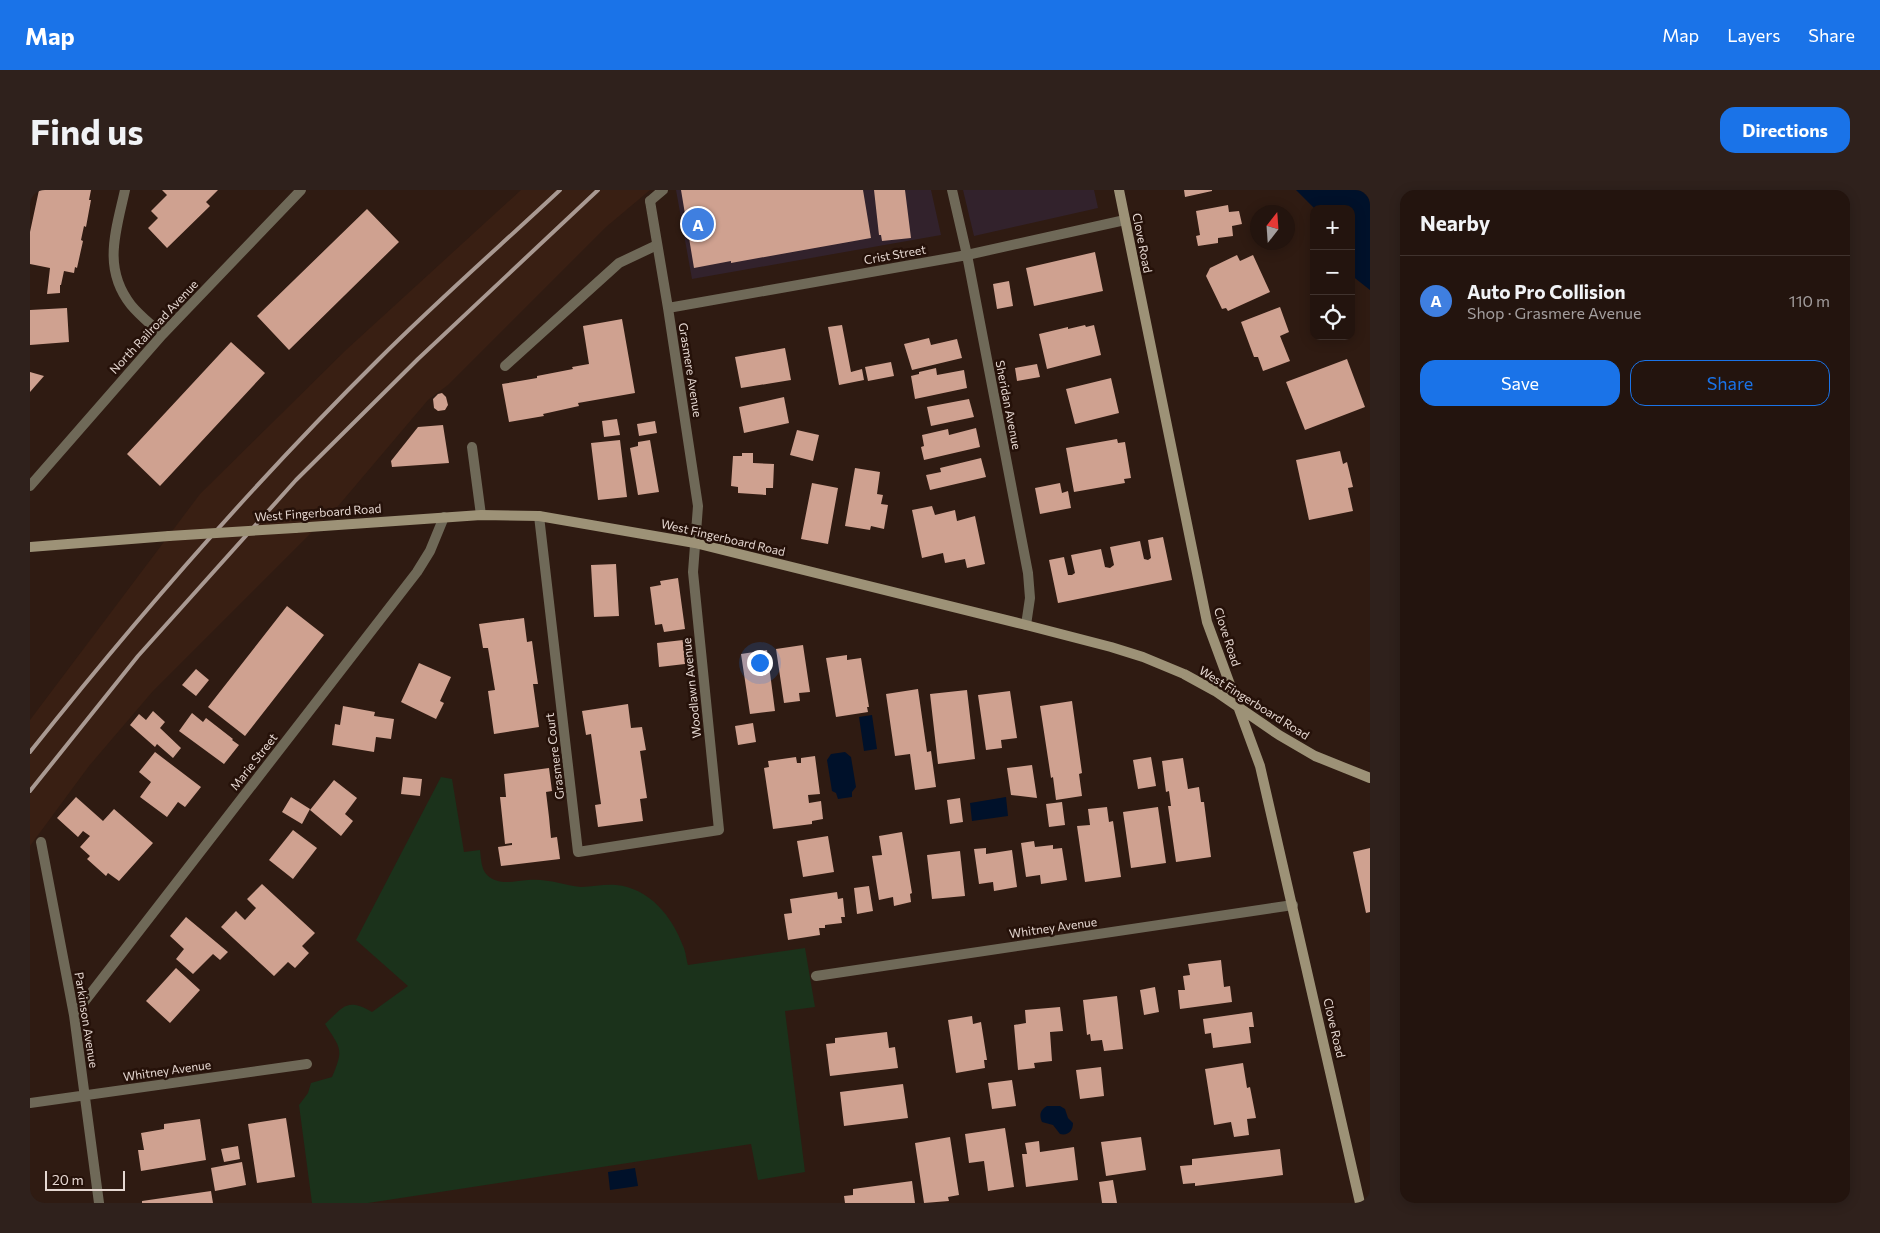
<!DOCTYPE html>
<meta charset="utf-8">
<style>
body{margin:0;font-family:Commissioner,sans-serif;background:#2f211c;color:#f1f3f6}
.controls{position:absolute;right:15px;top:15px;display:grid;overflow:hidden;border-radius:10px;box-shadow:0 2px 12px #0003}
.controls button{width:45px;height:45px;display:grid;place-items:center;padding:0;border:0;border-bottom:1px solid #40332e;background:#23140e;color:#f1f3f6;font:25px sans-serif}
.compass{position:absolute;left:1220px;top:15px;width:45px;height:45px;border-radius:50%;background:#23140e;box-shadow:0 2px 12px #0003;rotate:17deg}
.scale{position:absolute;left:15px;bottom:12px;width:80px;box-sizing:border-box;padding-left:5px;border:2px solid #e6d8d2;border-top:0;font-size:14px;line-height:18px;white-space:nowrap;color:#e6d8d2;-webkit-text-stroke:4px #251109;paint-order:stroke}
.you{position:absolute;left:729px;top:472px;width:18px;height:18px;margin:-12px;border:4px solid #fff;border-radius:50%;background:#1a73e8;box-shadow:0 0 0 8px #1a73e833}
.badge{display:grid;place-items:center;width:32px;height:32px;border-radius:50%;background:#1a73e8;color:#fff;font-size:16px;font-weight:700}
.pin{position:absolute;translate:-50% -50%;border:2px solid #fff;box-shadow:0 1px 5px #0006}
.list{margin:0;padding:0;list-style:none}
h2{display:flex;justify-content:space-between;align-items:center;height:65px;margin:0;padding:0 20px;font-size:21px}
h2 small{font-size:16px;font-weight:400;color:#a39e9e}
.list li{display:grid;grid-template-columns:32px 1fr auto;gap:15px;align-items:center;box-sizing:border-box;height:90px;padding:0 20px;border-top:1px solid #40332e}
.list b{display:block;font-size:19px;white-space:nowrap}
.list p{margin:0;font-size:16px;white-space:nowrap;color:#a39e9e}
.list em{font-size:16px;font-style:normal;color:#a39e9e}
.actions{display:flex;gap:10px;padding:15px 20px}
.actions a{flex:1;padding:11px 0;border:1px solid #1a73e8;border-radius:15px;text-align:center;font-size:18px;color:#1a73e8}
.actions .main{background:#1a73e8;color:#fff}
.icon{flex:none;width:28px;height:28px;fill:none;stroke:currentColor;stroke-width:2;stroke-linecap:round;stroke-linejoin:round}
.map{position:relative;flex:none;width:1340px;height:1013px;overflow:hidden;border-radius:15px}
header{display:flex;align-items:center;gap:30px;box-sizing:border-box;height:70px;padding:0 25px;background:#1a73e8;color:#fff}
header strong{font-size:24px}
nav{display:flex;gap:28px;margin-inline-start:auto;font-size:18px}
.intro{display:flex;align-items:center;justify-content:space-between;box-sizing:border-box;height:120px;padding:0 30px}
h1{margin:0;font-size:35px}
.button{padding:12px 22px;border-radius:15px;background:#1a73e8;color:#fff;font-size:18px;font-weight:700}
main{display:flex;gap:30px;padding:0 30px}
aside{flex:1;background:#23140e;border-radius:15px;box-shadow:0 2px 12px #0003}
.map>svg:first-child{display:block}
.commercial{fill:#32222c}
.built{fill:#391f13}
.green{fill:#1b321b}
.water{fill:#00112a}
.building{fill:#cfa190}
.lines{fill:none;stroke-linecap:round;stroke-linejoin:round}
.lane{stroke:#6f6958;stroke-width:10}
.street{stroke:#6f6958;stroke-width:10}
.secondary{stroke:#9d9277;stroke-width:10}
.rail{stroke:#a99992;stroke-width:4}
.secondary-bridge{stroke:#9d9277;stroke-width:10}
.labels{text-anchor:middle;stroke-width:5;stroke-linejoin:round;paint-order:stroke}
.street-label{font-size:12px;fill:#e6d8d2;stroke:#251109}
</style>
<header>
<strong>Map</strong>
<nav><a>Map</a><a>Layers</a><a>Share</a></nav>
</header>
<div class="intro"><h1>Find us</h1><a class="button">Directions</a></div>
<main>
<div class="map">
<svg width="1340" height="1013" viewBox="0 0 1340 1013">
<rect width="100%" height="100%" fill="#2f1b12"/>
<path class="commercial" d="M646,0h255l10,45 -249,44z
M933,0h131l4,18 -124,28z"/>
<path class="built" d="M491,0h129l-44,37 -158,158 -20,15 -89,105 -186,186 -64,75 -59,80v-126l170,-226 146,-144z"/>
<path class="green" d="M411,587l11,2 12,73 16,-2c1,8 1,19 7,25 12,11 27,6 41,5 19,-2 35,5 53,7 12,0 23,-3 35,-2 33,3 56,31 67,61 3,6 3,13 5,19l117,-17 10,59 -30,4 20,161 -47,8 -7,-36 -383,59h-56l-13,-98 9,-12 3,-10 21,-6c12,-28 9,-28 -7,-53 18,-17 22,-27 47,-12l36,-26 -52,-46z"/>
<path class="water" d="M1266,0h74v100l-19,-15v-66h-36z
M842,525l5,34 -13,2 -5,-34z
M815,562l6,5 5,30 -4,5v5l-14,2 -2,-6 -4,-2 -5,-31 4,-6z
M976,607l2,19 -36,5 -2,-18z
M1017,916h13l5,3 3,9 5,5c0,8 -5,13 -13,11l-7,-9 -11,-3c-3,-7 -2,-12 5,-16z
M605,978l3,18 -28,4 -2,-18z"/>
<path class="building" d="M9,0h52l-2,10h2l-5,27 -2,-1 -3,14 2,1 -6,27 -2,-1 -1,6 -10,-2 -3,14h-1v8l-13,1 3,-26 -20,-4v-32z
M132,0h56l-12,12 4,4 -43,42 -19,-20 10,-10 -7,-7 16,-16z
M651,0h182l8,48 -140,25v-2l-37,7z
M844,0h31l6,48 -29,3 -1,-6h-2z
M1154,0h28v1l-27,6z
M1198,15l1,7 10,-1 3,13 -10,2 1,10 -15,2v5l-20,3 -2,-10 4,-1 -4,-24z
M337,19l32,33 -110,108 -32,-34z
M1065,62l8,39 -69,15 -8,-38z
M1207,65l3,6 13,-6 17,37 -42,19 -2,-3 -4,1 -16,-33 4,-8z
M979,91l4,25 -16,3 -4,-25z
M1250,117l9,25 -9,4 10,25 -27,10 -5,-14h-4l-13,-35z
M37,118l2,34 -39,3v-35z
M592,129l13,74 -57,10 1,3 -36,8 1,2 -35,6 -7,-38 35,-6v-2l36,-7 -1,-2 17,-3 -6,-38z
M812,135l9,47 11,-3 2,11 -25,5 -11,-58z
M1055,135l1,2 8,-2 7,30 -54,14 -8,-35 29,-7v2z
M899,148l2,7 26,-6 5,19 -50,12 -8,-26z
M201,152l34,31 -105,113 -33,-32z
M755,158l6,32 -50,8 -6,-31z
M1317,169l18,48 -60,23 -19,-48z
M861,172l3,14 -26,5 -3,-14z
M1007,174l3,13 -23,4 -2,-13z
M906,178l1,7 27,-5 3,18 -52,11 -4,-23 8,-2v-2z
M0,182l14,4 -14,16z
M1081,188l8,35 -44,11 -9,-35z
M412,203l4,4 2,8 -3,5 -7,1 -4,-3 -1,-9 5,-5z
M754,207l5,26 -45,10 -5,-26z
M939,209l5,18 -43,9 -4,-19z
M587,229l3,16 -16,2 -2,-16z
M625,231l2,12 -18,3 -2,-12z
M413,235l6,38 -57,4 -1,-6 27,-34z
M946,238l4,19 -56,13 -3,-13 3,-1 -2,-11 26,-6 1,6z
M767,240l22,5 -6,26 -23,-6z
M1087,249l1,4 7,-1 6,36 -7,1 1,4 -51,9 -8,-44z
M590,250l7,57 -29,3 -7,-57z
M620,250l9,52 -21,3 -8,-47 8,-2v-4z
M1310,261l3,13 4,-2 6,25 -5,1 5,23 -44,9 -13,-60z
M712,263h11v10l21,1 -1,24h-7v7l-28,-2v-6l-7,-1 2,-30h9z
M951,268l5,19 -56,13 -4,-15 15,-3 -1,-4z
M825,278l25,4 -3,22 6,1 -2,9 7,1 -4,24 -13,-3 -1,4 -25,-4z
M782,293l26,5 -10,56 -27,-5z
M1030,293l2,10 6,-2 3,17 -31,6 -5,-26z
M902,316l3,9 20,-5 2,11 18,-5 10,48 -18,4 -2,-9 -20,4 -2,-10 -21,5 -10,-48z
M1133,347l9,43 -114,23 -9,-43 15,-3 4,18h4l3,-2 -4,-18 30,-6 4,18 5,1 4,-3 -4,-18 30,-6 4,18 4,1 3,-2 -3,-18z
M586,374l3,52 -25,1 -3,-52z
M648,388l7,51 -21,3 -2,-8 -7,1 -5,-38 11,-2 -1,-4z
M257,416l37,29 -79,101 -37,-29z
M494,428l3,24 5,-1 3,22 3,21h-5l6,43 -45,7 -6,-43 7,-1 -7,-42h-5l-4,-24z
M653,450l2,24 -26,3 -2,-24z
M773,455l7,47 -11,1 1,8 -16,2 -8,-54z
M737,460l8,61 -25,3 -9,-60z
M817,465v5l14,-2 8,49h-2l1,5 -32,5 -10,-59z
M389,473l32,14 -11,24 4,2 -8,16 -35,-17z
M166,479l13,11 -13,16 -14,-11z
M888,499l9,63 4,-1 5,36 -21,3 -5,-36 -15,2 -9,-62z
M937,500l8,69 -37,5 -8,-70z
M980,501l7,47 -16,2 1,8 -16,2 -8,-55z
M1042,511l10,72 -3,1 3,22 -26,4 -3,-23 -2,1 -11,-72z
M598,514l3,24 11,-1 4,23 -6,1 7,47 -7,1 3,22 -45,6 -3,-22 6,-1 -10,-70 -5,1 -4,-24z
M313,516l32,6 -1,4 20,3 -3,20 -15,-2 -2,15 -42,-7 3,-21 5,1z
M123,521l12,11 -5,6 21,20 -8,10 -16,-14 -2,3 -25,-22 9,-11 7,6z
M162,523l11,9 3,-4 27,21 -1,1 7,5 -15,19 -45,-33z
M723,533l3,19 -18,3 -3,-19z
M125,562l46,35 -16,20 -7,-5 -11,15 -27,-20 11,-15 -12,-10z
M785,566l5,38 -12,1 1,8 12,-2 2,18 -11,2v3l-39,5 -9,-61 5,-1 -1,-6 28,-4 1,6h4v-5z
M1121,567l5,29 -18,3 -5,-29z
M1153,568l5,31 11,-2 2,15h3l7,55 -35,5 -8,-56h3l-2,-15 -3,1 -4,-31z
M1002,575l5,33 -26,-3 -4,-27z
M519,578l3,23 -6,1 3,25 2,21 6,-1 3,22 -59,7 -3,-19 14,-2v-2l-7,1 -5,-47h6l-2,-23z
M373,587l19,2 -2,17 -19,-2z
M304,590l23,18 -12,16 8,7 -12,15 -31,-26z
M46,607l27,24 11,-12 39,34 -34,38 -11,-8 -2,3 -19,-17 3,-3 -10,-9 10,-11 -7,-5 -5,6 -21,-19z
M261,607l19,12 -8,15 -20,-12z
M930,608l3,24 -13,2 -3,-24z
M1032,612l3,23 -16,2 -3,-23z
M1077,617l2,15 4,-1 8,56 -36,5 -8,-56 13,-1 -2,-16z
M1128,617l8,56 -35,5 -8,-56z
M263,640l24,18 -24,31 -24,-19z
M872,642l10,61 -2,1 1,8 -17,4 -1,-9 -14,3 -7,-44 10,-1 -3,-19z
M798,646l6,36 -31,5 -6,-36z
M1004,651l1,6 18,-2v4l9,-1 5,32 -26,4 -1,-9 -14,2 -5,-34z
M956,658v6l26,-4 5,37 -23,4 -1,-9 -14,2 -5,-35z
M1340,658v64l-4,1 -13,-61z
M930,661l5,45 -33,3 -5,-44z
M232,694l53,49 -13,13 7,7 -14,15 -7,-6 -14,14 -53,-49 15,-16 9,9 11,-12 -9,-9z
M839,696l4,25 -16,3 -3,-26z
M807,702l1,7 5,-1 2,19h-4l1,6 -17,2v3h-6l1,7 -32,5 -4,-26 8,-1 -2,-14z
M156,727l42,35 -8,8 -7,-6 -20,20 -17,-15 8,-10 -14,-13z
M1191,770l3,27 6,-1 2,16 -52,7 -2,-19h7l-2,-14 7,-1 -2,-11z
M146,778l24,22 -30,33 -24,-22z
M1125,797l4,25 -15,3 -4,-25z
M1087,806l6,53 -19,2 -2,-11 -11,1 -1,-7 -3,1 -4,-35z
M1030,817l3,24 -13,1 2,29 -18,2 1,5 -17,2 -4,-45 12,-2 -1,-13z
M1222,822l2,15h-5l2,16 -38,5 -2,-15 -6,1 -2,-15z
M942,826l1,8 8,-2 6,38h-3l1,8 -29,5 -8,-53z
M857,842l2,16 6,-1 3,21 -68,8 -4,-32 9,-1v-5z
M1213,873l4,25 3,-1 6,31 -9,1 2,16 -15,2 -3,-15 -17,3 -9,-56z
M1071,877l3,29 -24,3 -4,-29z
M982,890l4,26 -24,3 -4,-26z
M873,894l5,34 -64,8 -4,-34z
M256,928l9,59 -38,6 -9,-59z
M170,929l6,41 -65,11 -3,-21h6l-3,-17 23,-4v-5z
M975,938l9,59 -26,4 -4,-30 -15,2 -4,-29z
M920,947l9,58 -11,2 1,4 -25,2 -9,-60z
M1111,947l5,33 -40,6 -5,-34z
M1009,951l1,11 34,-5 4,33 -52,7 -4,-33h5l-2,-11z
M208,956l2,13 -16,3 -3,-13z
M1250,959l3,26 -88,11v-3l-12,1 -3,-18 12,-1v-6z
M212,972l4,23 -31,6 -4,-23z
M1083,990l4,23h-15l-3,-21z
M882,991l3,22h-70l-1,-7 9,-1v-6z
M181,1001l2,12h-71v-2z"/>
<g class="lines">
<path class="lane" d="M620,11l13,-11
M475,176l114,-103 38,-18
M442,257l9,68"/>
<path class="street" d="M95,0c-9,41 -23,78 6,115 9,11 21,20 31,30
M922,0l15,65 61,318 2,25 -4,27
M638,118l299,-53 158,-35
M0,296l132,-151 139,-145
M509,326l39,336 141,-22 -26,-258 5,-66 -30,-198 -18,-107
M11,652l33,173 25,188
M786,786l477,-71
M44,825l343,-443 13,-21 14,-34
M0,913l277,-39"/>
<path class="secondary" d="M1089,0l88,432 53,144 100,437
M265,338l186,-13 58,1 156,27 331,82 85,22 32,10 41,17 31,17 64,44 36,21 55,22
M0,357l139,-11"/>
<path class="rail" d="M0,562c109,-137 224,-269 348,-392 59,-59 121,-113 182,-170
M0,601l108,-135 158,-176 122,-121 180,-169"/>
<path class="secondary-bridge" d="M139,346l126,-8"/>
</g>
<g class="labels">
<g class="street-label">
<text transform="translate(1112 53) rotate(79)" y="4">Clove Road</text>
<text transform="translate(865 65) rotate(-10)" y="4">Crist Street</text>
<text transform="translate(124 137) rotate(-47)" y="4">North Railroad Avenue</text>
<text transform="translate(660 180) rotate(81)" y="4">Grasmere Avenue</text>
<text transform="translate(978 215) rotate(79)" y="4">Sheridan Avenue</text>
<text transform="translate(288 323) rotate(-4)" y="4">West Fingerboard Road</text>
<text transform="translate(693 348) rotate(13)" y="4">West Fingerboard Road</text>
<text transform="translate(1197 447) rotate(72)" y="4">Clove Road</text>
<text transform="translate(662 498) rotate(-96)" y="4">Woodlawn Avenue</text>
<text transform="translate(1224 513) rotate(32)" y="4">West Fingerboard Road</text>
<text transform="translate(525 566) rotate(-97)" y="4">Grasmere Court</text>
<text transform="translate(224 572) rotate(-52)" y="4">Marie Street</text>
<text transform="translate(1023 738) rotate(-8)" y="4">Whitney Avenue</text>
<text transform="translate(56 830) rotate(81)" y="4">Parkinson Avenue</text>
<text transform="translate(1304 838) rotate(77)" y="4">Clove Road</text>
<text transform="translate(137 881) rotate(-8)" y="4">Whitney Avenue</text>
</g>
</g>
</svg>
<div class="controls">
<button>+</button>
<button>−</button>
<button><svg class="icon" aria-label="locate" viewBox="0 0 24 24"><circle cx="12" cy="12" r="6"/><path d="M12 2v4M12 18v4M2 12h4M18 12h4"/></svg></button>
</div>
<svg class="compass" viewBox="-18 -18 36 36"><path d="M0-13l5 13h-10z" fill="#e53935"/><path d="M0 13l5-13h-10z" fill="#a39e9e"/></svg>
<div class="scale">20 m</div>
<div class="you"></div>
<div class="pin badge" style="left:668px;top:34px;background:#3f7fe0">A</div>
</div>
<aside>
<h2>Nearby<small></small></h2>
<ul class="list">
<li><span class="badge" style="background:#3f7fe0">A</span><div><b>Auto Pro Collision</b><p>Shop · Grasmere Avenue</p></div><em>110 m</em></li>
</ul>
<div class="actions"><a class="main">Save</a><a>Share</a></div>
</aside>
</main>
